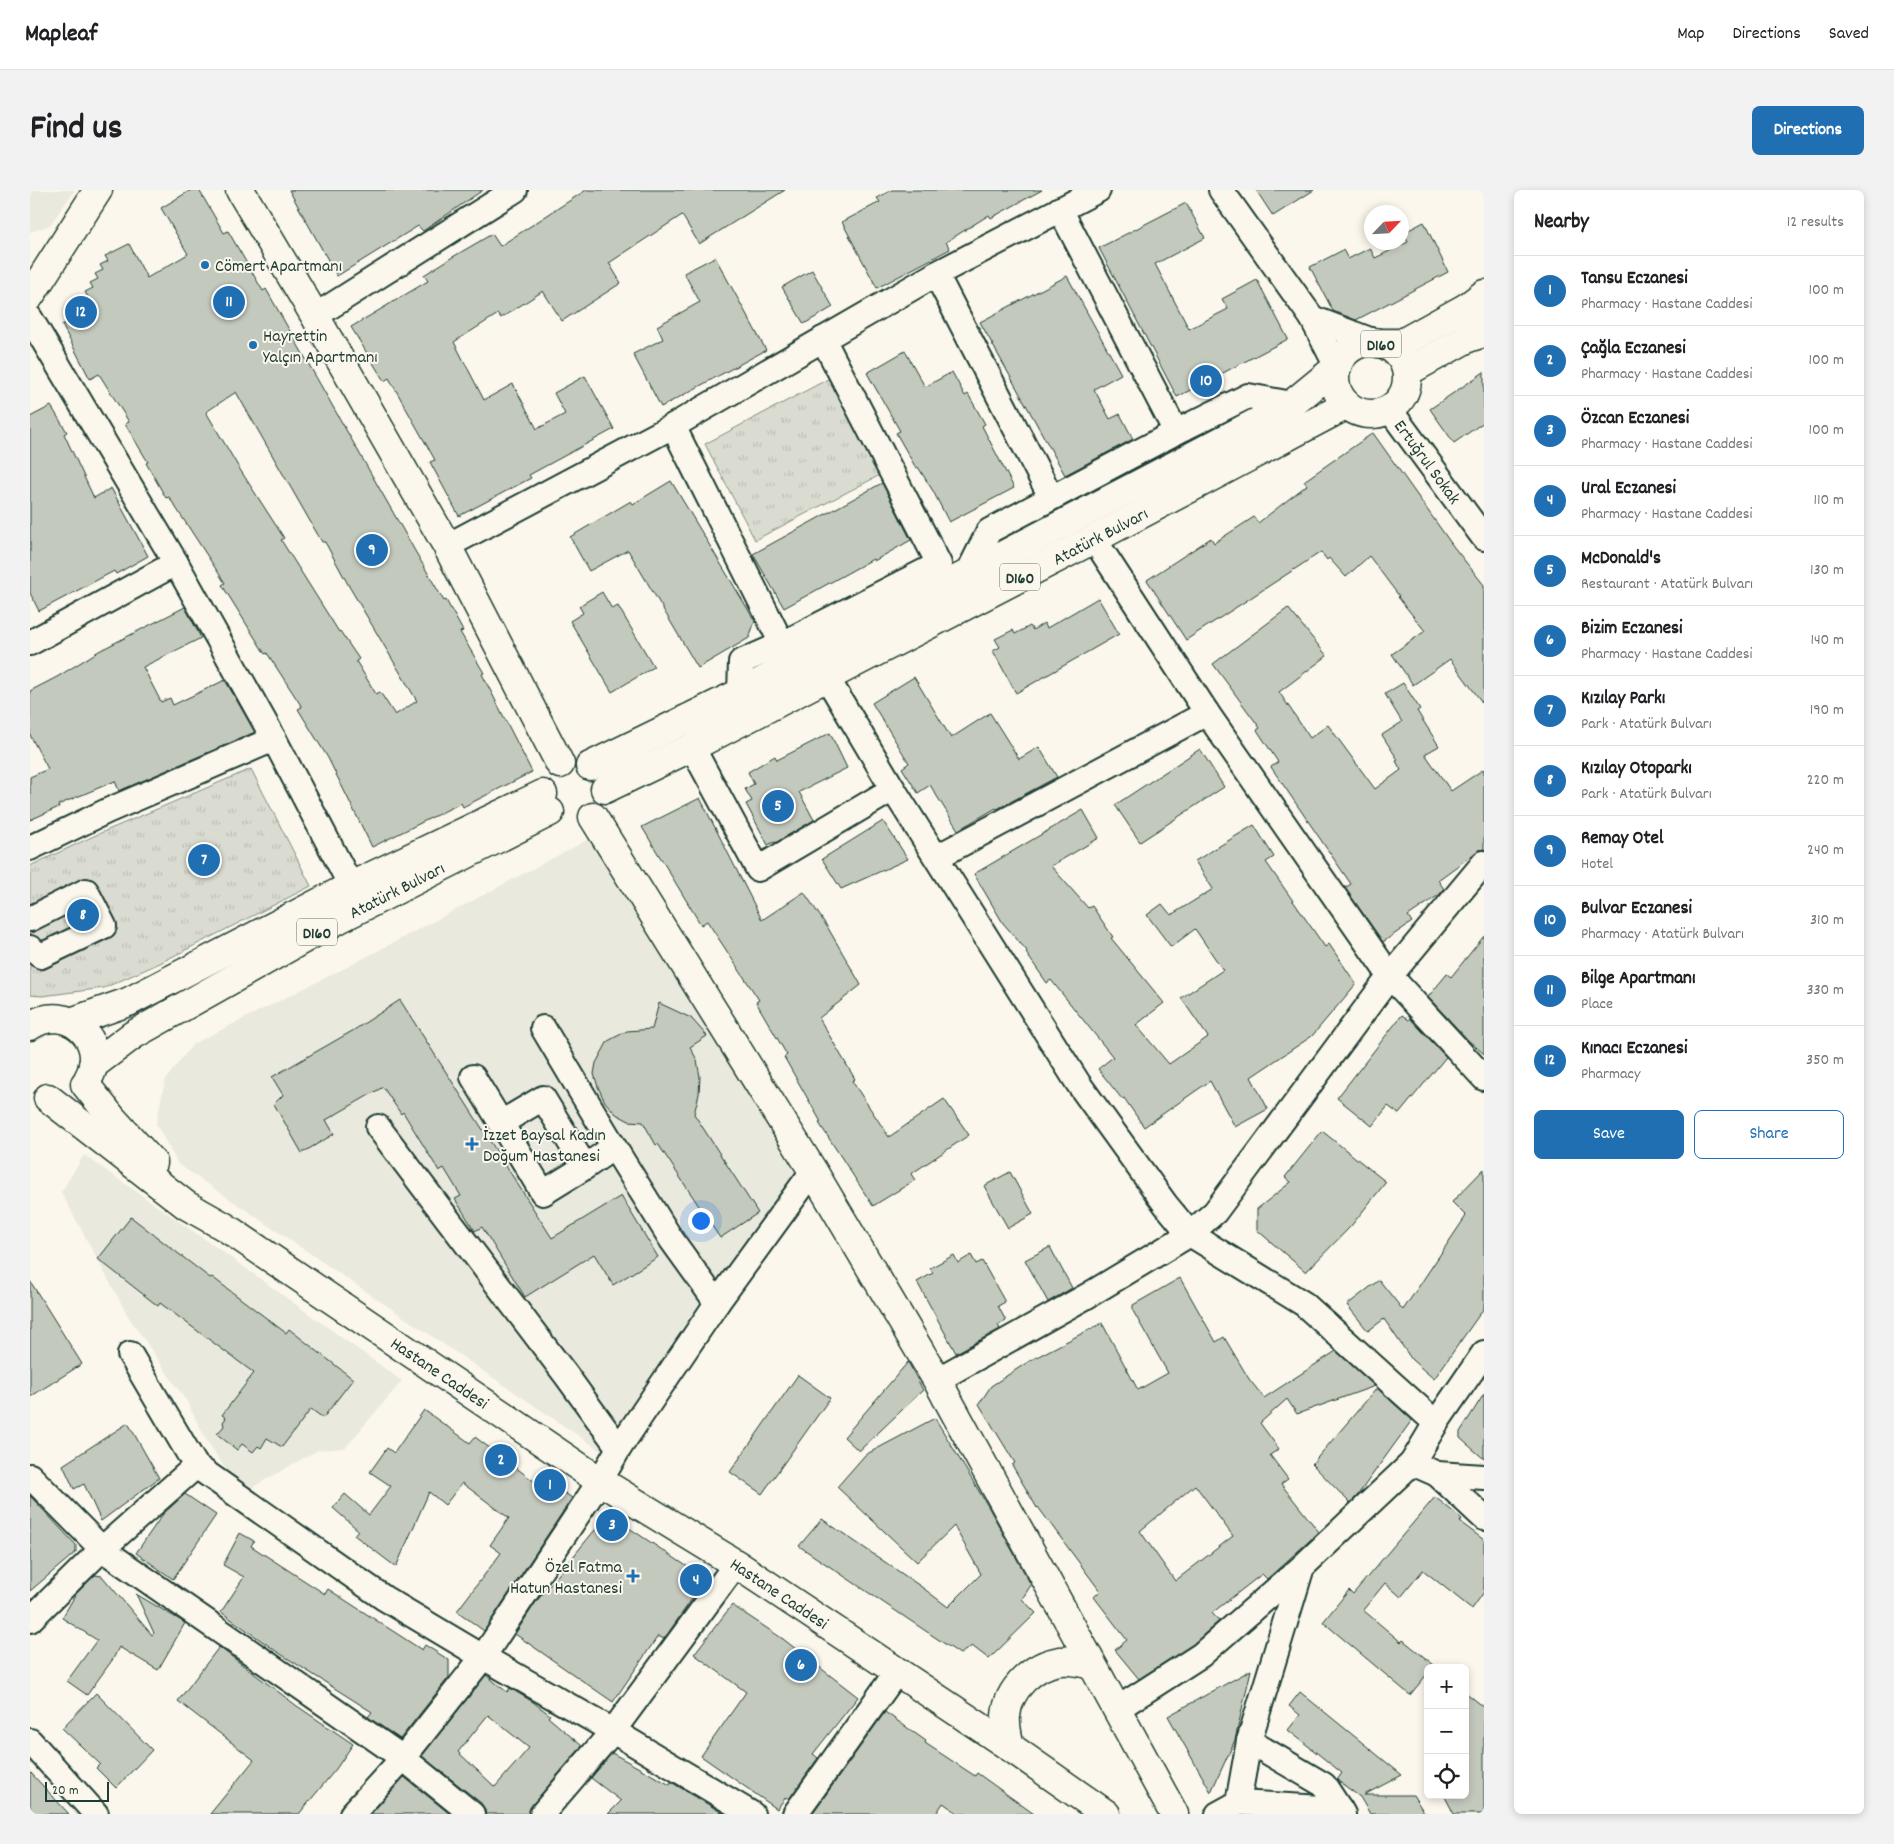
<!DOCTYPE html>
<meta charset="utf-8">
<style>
body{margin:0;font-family:Dekko,sans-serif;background:#f2f2f2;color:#202124}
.controls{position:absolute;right:15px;bottom:15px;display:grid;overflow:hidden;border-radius:8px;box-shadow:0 2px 8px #0003}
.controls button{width:45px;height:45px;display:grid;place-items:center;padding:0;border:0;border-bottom:1px solid #e0e0e0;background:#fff;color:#202124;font:25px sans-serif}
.compass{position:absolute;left:1334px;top:15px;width:45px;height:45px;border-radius:50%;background:#fff;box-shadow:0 2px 8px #0003;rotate:65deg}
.scale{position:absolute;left:15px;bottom:12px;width:64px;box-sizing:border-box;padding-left:5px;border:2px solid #1f3d34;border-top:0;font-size:14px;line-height:18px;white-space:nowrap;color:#1f3d34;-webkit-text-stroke:4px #fbf7ec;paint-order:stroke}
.you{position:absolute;left:670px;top:1030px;width:18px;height:18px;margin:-12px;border:4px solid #fff;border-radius:50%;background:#1a73e8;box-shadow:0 0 0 8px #1a73e833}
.badge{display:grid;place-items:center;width:32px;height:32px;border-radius:50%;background:#1f6fb2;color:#fff;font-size:16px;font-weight:700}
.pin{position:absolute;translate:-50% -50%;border:2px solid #fff;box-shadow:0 1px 5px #0006}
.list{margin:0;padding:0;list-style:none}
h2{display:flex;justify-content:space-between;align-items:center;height:65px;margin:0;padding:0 20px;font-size:21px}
h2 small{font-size:16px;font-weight:400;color:#757577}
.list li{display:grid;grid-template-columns:32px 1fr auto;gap:15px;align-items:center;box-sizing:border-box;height:70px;padding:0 20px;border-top:1px solid #e0e0e0}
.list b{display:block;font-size:19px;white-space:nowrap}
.list p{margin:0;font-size:16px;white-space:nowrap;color:#757577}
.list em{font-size:16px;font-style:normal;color:#757577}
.actions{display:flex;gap:10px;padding:15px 20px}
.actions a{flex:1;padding:11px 0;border:1px solid #1f6fb2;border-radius:8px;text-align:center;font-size:18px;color:#1f6fb2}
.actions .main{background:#1f6fb2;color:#fff}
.icon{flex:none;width:28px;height:28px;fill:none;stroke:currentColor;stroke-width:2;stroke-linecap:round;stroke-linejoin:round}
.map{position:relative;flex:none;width:1454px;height:1624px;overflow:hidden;border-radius:8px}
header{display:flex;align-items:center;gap:30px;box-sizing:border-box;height:70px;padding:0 25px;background:#fff;border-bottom:1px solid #e0e0e0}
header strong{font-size:24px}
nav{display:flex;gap:28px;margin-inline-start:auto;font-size:18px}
.intro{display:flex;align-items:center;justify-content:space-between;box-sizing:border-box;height:120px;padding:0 30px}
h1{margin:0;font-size:35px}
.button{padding:12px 22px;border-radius:8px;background:#1f6fb2;color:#fff;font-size:18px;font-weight:700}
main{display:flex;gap:30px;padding:0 30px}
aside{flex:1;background:#fff;border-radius:8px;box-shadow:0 2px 8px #0003}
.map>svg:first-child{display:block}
.built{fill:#eae9de}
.park{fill:url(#park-tufts);stroke:#7d8c82}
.building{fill:#c4c9be;stroke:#1f3d34;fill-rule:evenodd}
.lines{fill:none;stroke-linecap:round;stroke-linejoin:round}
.minor-casing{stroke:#1f3d34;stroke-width:28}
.major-casing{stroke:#1f3d34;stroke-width:31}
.highway-casing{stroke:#1f3d34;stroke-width:31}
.minor{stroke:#fbf7ec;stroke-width:24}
.major{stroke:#fbf7ec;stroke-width:28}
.highway{stroke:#fbf7ec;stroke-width:28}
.poi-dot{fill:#1f6fb2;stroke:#fbf7ec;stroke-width:2}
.labels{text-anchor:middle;stroke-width:4;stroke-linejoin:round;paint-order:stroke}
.shield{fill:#fbf7ec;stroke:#61756b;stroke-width:1}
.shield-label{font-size:16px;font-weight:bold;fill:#1f3d34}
.poi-label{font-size:18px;fill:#1f3d34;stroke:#fbf7ec;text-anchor:start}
.street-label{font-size:18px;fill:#1f3d34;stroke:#fbf7ec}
</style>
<header>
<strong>Mapleaf</strong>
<nav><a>Map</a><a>Directions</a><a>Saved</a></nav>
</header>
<div class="intro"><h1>Find us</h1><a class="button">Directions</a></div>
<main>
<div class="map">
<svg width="1454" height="1624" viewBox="0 0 1454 1624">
<defs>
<pattern id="park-tufts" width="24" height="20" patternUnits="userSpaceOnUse" patternTransform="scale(1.25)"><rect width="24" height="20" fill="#dbdcd1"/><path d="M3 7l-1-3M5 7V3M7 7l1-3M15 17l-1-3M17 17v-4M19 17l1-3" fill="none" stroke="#bcbeb4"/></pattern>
</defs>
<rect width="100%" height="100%" fill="#fbf7ec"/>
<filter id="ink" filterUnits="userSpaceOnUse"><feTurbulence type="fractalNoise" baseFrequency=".02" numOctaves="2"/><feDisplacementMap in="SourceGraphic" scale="10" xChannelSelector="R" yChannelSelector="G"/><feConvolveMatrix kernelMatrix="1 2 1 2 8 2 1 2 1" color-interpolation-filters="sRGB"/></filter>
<g filter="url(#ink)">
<path class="built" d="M0,0h45l-25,35 -20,7z
M561,648l210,345 -200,268 -423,-287 -22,-40 9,-44 28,-36 156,-78z
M54,965l146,102 172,124 -57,67 -27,2 -72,41 -19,-20 -20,-30 -20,-39 -59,-86 -67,-124z"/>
<path class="park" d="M802,187l50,97 -127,66 -50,-96z
M221,579l60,117 -151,77 -56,25 -62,8 -12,-1v-129l66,-31z"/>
<path class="building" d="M161,0h8l25,43 4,-2 35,60 3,-2 149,262 29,50 2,-1 17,31 -3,1 24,41 -2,1 50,98 -69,35 -2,-4 -89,44 -44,-89 -30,-49 4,-2 -35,-54 -2,1 -43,-69 3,-2 -56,-86 -3,1 -20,-35 2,-1 -23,-38 4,-2 -30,-48 -9,5 -28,-54 16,-9 -3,-6 5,-3 -3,-5 11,-5 -3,-5 8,-4 -3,-5 8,-4 -3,-5 8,-4 -3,-5 8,-4 -3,-5 24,-12 18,34 41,-24 -27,-46zM206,202l86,150h3l25,46 67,113 -22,14 -15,-23 -4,2 -20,-33 3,-2 -19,-28 -1,1 -58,-92 3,-2 -45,-70 -33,-56z
M259,0h194l-60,41 -5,-5 -81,50z
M556,0h199l-86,54 -17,-29 -73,48 12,20 -59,38 -19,-30 -42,27 -3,-4 -44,28 30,58 29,-16 24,45 28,-15 -11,-21 31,-17 29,53 -85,46 2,3 -72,38 -29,-54 5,-2 -46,-82 -5,3 -33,-54 77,-46 -4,-6 27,-17 41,-24 8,12z
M862,0h150l-51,28 -2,-3 -43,27 4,7 -73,39 -35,-66 38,-20 -3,-4z
M1226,0h58l-41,26z
M1156,13l19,35 -50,26 34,65 39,-20 -6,-10 35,-19 31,59 -111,58 -78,-149z
M1394,32l24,50 -92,48 -23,-9 -23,-44 33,-17 5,9 22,-11 5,10 33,-16 -5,-9z
M685,67l51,93 -105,57 -28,-53 30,-15 -6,-13 43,-24 -16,-29z
M782,80l21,37 -29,17 -22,-37z
M1037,86l54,98 -27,15 16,30 10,-5 13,25 -68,36 -85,-153z
M875,161l20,36 27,-15 13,24 3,-2 17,30 -3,2 32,62 -65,34 -16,-31 -15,-24 -2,1 -20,-35 4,-2 -33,-58z
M1454,182v50l-30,21 -24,-34z
M21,216l16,26 -3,2 30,64 17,-10 37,68 -32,18 -2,-3 -75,40 -9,-18v-176z
M1343,243l80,113 31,39v120l-34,-46 -37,26 -21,-31 33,-23 -27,-34 1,-1 -30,-40 -23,21 -17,-19 -2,2 -6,-8 -135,88 -39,-60 64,-42 3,5 40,-26 4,6 49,-38 -3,-4z
M641,291l84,140 -6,17 -51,30 -70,-118 -39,21 -19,-34 61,-36 2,3z
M852,293l29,57 -37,21 -1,-2 -89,49 -31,-54z
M572,402l10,17 6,-3 36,61 -42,25 -42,-71 13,-8 -4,-7z
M1068,408l21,36 -103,59 -23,-42 7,-4 -5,-8 18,-9 2,4 15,-8 3,4 11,-7 3,5z
M155,417l16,31 -58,29 18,35 9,-4 3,7 52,-25 30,52 -136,59 -4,-10 -57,24 1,2 -29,13v-43l18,-8 -18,-34v-44l27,-14 42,-26z
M1258,418l39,48 -48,36 31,46 18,-13 47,64 26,-19 -5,-9 2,-1 -16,-25 20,-13 -17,-28 18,-11 17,26 -3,2 22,35 -14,8 26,37 33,-22v80l-5,1 -41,30 6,9 -5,6 -31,21 4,6 -29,20 -38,-54 6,-4 -80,-117 7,-5 -21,-32 3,-2 -47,-64z
M884,487l37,61 39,-25 29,46 20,-12 18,30 -60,32 -1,-1 -38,22 -28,-45 -12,8 -16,-25 7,-5 -37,-60z
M800,543l17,35 -48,24 15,28 -39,23 -1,-1 -6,3 -22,-41 6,-3 -7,-12 9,-5 -6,-12 27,-16 2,4z
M1170,559l24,38 -84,55 -25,-37z
M670,608l62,122 42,-28 24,36 33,57 -42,33 36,61 -3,2 37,56 55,-38 25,36 -58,39 4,6 -42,26 -54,-83 2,-1 -37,-65 3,-2 -31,-53 3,-2 -52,-79 -6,4 -59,-98z
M1053,620l16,28 -48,28 37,42 4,-2 21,31 -2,1 53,65 -28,22 33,39 39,-27 -27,-39 42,-28 -28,-41 -24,18 -24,-32 15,-11 9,11 42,-26 -18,-28 59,-36 20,32 -8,5 59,85 4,-3 27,40 -44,52 -61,41 17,32 -33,18 -25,-46 -66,46 -20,-29 -2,1 -24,-30 15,-12 -62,-77 -4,3 -21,-30 1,-2 -24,-28 -29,-49z
M853,631l25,38 -67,30 -19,-30z
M1454,746v118l-16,-14 -40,-43 19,-23 4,3z
M370,810l152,238 69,-42 37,61 -45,28 -19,-31 -69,43 -43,-70 -7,4 -20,-32 6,-3 -17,-28 -5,3 -36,-59 -2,2 -18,-27 -57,33 8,14 -32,19 -28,-49 9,-9 -11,-18 82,-47z
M629,813l32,15 16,18 -17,11 7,13 3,17 -1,17 -5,20 64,99 -38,25 -62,-94 -2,1 -13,-23 -14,-1 -13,-7 -11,-12 -7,-15 -4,-13 2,-11 12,-22 19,-10 25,-2z
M1372,825l7,5 1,-2 36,39 -47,57 -11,-8 -16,20 -35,-28z
M1292,941l64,51 -35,44 -45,46 -49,-42v-21l34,-27 -6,-5z
M1454,979v139l-50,71 -22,-19 -28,-41 -16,12 -21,-26 32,-25 24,30 63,-94 -14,-14z
M980,982l23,42 -25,14 -24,-42z
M101,1027l79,61 2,-1 74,56 3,-4 64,50 -30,39 -12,-9 -29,38 -15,-9 -6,10 -3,-2 -5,6 -11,-8 -5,6 -20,-16 7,-8 -1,-4 3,-4 -4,-3 32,-42 -94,-70 -2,3 -60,-47z
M1020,1057l22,41 -24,14 -23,-42z
M924,1065l4,8 13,-8 5,9 6,-3 23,41 -7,4 8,15 -8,4 2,4 -44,24 -39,-71 16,-9 -3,-5z
M1150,1088l36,64 8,-5 25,42 15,19 72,-47 39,35 -78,28 -10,-15 -27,24 19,26 -9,6 18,24 -7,5 38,48 -52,47 -5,-5 -50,39 7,8 -27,24 -53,34 -24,-29 12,-10 -33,-43 6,-6 -62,-84 -1,1 -25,-43 3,-2 -36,-59 12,-18 40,-26 71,-37 36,67 30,-17 -35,-62v-6zM1165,1295l38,51 -58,45 -35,-50z
M0,1091l52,83 -52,33z
M878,1172l15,28 -64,61 -15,-14z
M768,1185l32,23 -68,96 -32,-22z
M1347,1198l35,32 -55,76 -7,7 -38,-39z
M1454,1204v65l-24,-21v-6z
M394,1220l46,33 5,-6 60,45 4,-7 33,23 -88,133 -27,-20 44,-58 -11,-8 19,-27 -47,-35 -17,22 -16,-13 -33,75 -42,-32 4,-5 -25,-22 12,-14 24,21 22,-29 -21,-14 17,-24 7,5z
M905,1228l54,90 42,77 -9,14 14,14 -47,46 -17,-13 -12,8 -161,-108 23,-27 101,69 25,19 33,-33 -27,-48 -37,36 -80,-75 28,-32z
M98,1233l31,55 -58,43 -17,-37 -10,5 -11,-24z
M155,1304l31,21 -43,64 -37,-26 27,-39z
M0,1306l46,49v7l-46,39z
M1405,1307l27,22 -2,3 24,18v52l-12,17 -49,-39 -22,27 -16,-14 -22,27 38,32 2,-2 31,25 -2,3h-4v5l-18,22 -87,-73 26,-32 4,4z
M578,1324l98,65 -42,60 -6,-3 -45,66 -98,-68 21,-32z
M210,1343l14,8 -3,5 74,48 3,-5 94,61 3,-5 24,15v17l-49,62 -32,-22 4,-5 -96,-61 -55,-39 23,-35 -21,-12z
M65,1385l7,1 50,59 2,-2 -18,-39 49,29 -27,47 -39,-23 -6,12 -26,36 -20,-14 30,-41 -35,-22 14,-24z
M702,1415l51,34 75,58 -45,57 5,4 -29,41 -3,-2 -9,12 -76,-53 45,-64 -52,-38z
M189,1457l78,59 56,38 -17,25 -37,45h-89l44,-54 -76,-59z
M1221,1480l-16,70 -24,52 -43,-76z
M456,1485l21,17 3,-4 23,14 17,13 -2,2 34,29 -50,59 -3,9h-44v-5l-4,-6 -59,-47zM458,1525l41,33 -34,39 -37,-35z
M1270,1502l102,83 -38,20h49l12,19h-55l-10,-17 -23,-17 5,-7 -54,-43 12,-15 -11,-9z
M1435,1502l19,15v107h-30l-10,-19h21z
M66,1503l56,57 -36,38 -20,-20 4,-4 -38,-36z
M855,1522l41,29 -1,2 50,33 2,-3 57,41h-75l-16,-11 -7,11h-124z
M582,1563l58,32 1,-3 53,32h-116l13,-13 -30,-23z
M0,1582l39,42h-39z
M374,1587l46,37h-79z"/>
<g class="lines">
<defs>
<g id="minor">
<path d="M1191,0l91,128"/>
<path d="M1030,19l116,223"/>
<path d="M906,84l115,223"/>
<path d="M285,126l200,-126"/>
<path d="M0,128l146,245 98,176 77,147"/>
<path d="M1307,177l-25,-49 66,25"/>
<path id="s1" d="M1360,220l94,128"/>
<path d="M643,236l109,218"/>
<path d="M1064,349l113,174 183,263 94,102"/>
<path d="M417,356l226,-120 263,-152 162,-84"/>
<path d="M937,385l22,-44 187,-99 72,-36 44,8"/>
<path d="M0,453l146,-80"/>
<path d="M796,486l67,113 185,294 88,122 24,29 114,70 132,119"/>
<path d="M710,503l1,-31 41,-18 157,-80 -116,-225"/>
<path d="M662,557l66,122 135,-80"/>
<path d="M0,658l77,-37 167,-72"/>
<path d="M907,667l270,-144"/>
<path d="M0,729l56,-28 18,35 -63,30 -11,-8"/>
<path d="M513,838l71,119"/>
<path d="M443,887l28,46"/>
<path d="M348,937l188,248 53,73"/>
<path d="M555,977l-42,26 -42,-70 42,-25 42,69 29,-20 57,92 46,64"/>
<path d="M100,1164l66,112 188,132 99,59 130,74 139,83"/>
<path d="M907,1190l150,-84 103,-62 25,-22 175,-236 94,-113"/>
<path d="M1382,1273l25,11 47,44"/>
<path d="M1407,1284l47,3"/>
<path d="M0,1286l72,73 301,209 69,56"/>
<path d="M0,1430l72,-71 94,-83"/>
<path d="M1087,1519l84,-54 101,-88"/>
<path d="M0,1551l66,73"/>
<path d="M1219,1551l75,44 19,29"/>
<path d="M1208,1613l102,6"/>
<path d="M322,1624l51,-56 80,-101 117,-176 19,-33 98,-145 96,-132"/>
<path d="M512,1624l71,-83 123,-167"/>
<path d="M765,1624l101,-141"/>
<path d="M1188,1624l20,-11 11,-62 53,-174 110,-104 24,-40 48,-70"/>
</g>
<g id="major">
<path d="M210,0l75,126 132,230 113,218"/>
<path d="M0,106l68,-106"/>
<circle cx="1341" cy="188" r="36"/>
<path d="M1348,153h24l65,-36 17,-7"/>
<path d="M1377,182l61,-34 16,-11"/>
<path d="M560,576l150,-73 552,-289 45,-37"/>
<path id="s2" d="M575,599l87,-42 402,-208 253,-134"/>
<path d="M563,627l220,354 124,209 237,434"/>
<path d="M41,832l57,-20 223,-116 192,-92"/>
<path d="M0,836c37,-25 80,15 58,53"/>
<path id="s3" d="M63,875l40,-30 206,-116 211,-107"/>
<path d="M55,894l27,34 41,45"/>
<path id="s4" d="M18,908l138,107 39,22 375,254 136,83 274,183 96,67"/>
<path d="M980,1557c-2,-10 -5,-20 -4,-31 2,-27 27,-51 54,-55 11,-1 21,1 31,4"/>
</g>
<path id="highway" d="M1437,117l17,-13
M1438,148l16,-5"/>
</defs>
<use href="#minor" class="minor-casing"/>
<use href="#major" class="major-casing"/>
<use href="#highway" class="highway-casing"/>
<use href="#minor" class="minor"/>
<use href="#major" class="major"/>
<use href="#highway" class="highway"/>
</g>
</g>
<g class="poi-dot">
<circle cx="175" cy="75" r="5"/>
<circle cx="223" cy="155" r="5"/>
<path d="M439.5 946.5h5v5h5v5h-5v5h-5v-5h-5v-5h5z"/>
<path d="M600.5 1378.5h5v5h5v5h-5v5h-5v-5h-5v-5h5z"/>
</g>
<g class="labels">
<g class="shield">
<rect x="1331" y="140.5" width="40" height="27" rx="4"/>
<rect x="970" y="373.5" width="40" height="27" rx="4"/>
<rect x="267" y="728.5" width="40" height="27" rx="4"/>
</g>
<g class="shield-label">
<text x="1351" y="160">D160</text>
<text x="990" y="393">D160</text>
<text x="287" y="748">D160</text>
</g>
<g class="poi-label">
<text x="185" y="81">Cömert Apartmanı</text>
<text x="233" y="151">Hayrettin<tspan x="233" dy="21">Yalçın Apartmanı</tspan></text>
<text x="453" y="950">İzzet Baysal Kadın<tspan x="453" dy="21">Doğum Hastanesi</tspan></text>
<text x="592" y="1382" text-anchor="end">Özel Fatma<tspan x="592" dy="21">Hatun Hastanesi</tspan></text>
</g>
<g class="street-label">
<text dy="6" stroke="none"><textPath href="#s1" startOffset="64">Ertuğrul Sokak</textPath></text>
<text dy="6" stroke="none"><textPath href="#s2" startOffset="556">Atatürk Bulvarı</textPath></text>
<text dy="6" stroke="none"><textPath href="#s3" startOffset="351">Atatürk Bulvarı</textPath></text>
<text dy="6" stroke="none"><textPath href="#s4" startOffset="479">Hastane Caddesi</textPath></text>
<text dy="6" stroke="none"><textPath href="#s4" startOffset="884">Hastane Caddesi</textPath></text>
</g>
</g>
</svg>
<div class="controls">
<button>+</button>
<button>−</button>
<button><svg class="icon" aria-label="locate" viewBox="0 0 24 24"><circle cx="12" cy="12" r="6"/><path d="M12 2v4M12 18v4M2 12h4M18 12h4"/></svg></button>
</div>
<svg class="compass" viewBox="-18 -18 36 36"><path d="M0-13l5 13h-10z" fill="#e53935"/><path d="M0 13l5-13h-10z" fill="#757577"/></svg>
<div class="scale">20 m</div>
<div class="you"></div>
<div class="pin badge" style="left:520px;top:1295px">1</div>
<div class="pin badge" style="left:471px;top:1270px">2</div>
<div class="pin badge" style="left:582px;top:1335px">3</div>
<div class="pin badge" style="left:666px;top:1390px">4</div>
<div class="pin badge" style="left:748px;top:616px">5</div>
<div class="pin badge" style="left:771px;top:1475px">6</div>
<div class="pin badge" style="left:174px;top:670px">7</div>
<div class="pin badge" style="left:53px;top:725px">8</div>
<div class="pin badge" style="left:342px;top:360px">9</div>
<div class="pin badge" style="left:1176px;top:191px">10</div>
<div class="pin badge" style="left:199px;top:112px">11</div>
<div class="pin badge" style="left:51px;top:122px">12</div>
</div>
<aside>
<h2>Nearby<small>12 results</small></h2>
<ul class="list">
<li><span class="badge">1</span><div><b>Tansu Eczanesi</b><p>Pharmacy · Hastane Caddesi</p></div><em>100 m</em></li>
<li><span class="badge">2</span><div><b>Çağla Eczanesi</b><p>Pharmacy · Hastane Caddesi</p></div><em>100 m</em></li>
<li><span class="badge">3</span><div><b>Özcan Eczanesi</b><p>Pharmacy · Hastane Caddesi</p></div><em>100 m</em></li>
<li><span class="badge">4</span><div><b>Ural Eczanesi</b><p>Pharmacy · Hastane Caddesi</p></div><em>110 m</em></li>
<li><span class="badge">5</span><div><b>McDonald's</b><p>Restaurant · Atatürk Bulvarı</p></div><em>130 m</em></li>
<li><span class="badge">6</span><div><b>Bizim Eczanesi</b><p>Pharmacy · Hastane Caddesi</p></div><em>140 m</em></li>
<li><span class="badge">7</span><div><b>Kızılay Parkı</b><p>Park · Atatürk Bulvarı</p></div><em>190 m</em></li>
<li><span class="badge">8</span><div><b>Kızılay Otoparkı</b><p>Park · Atatürk Bulvarı</p></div><em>220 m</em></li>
<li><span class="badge">9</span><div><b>Remay Otel</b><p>Hotel</p></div><em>240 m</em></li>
<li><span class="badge">10</span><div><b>Bulvar Eczanesi</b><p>Pharmacy · Atatürk Bulvarı</p></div><em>310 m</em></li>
<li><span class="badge">11</span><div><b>Bilge Apartmanı</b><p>Place</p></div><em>330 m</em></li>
<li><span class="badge">12</span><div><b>Kınacı Eczanesi</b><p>Pharmacy</p></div><em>350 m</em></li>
</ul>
<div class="actions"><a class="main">Save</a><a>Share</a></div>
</aside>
</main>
